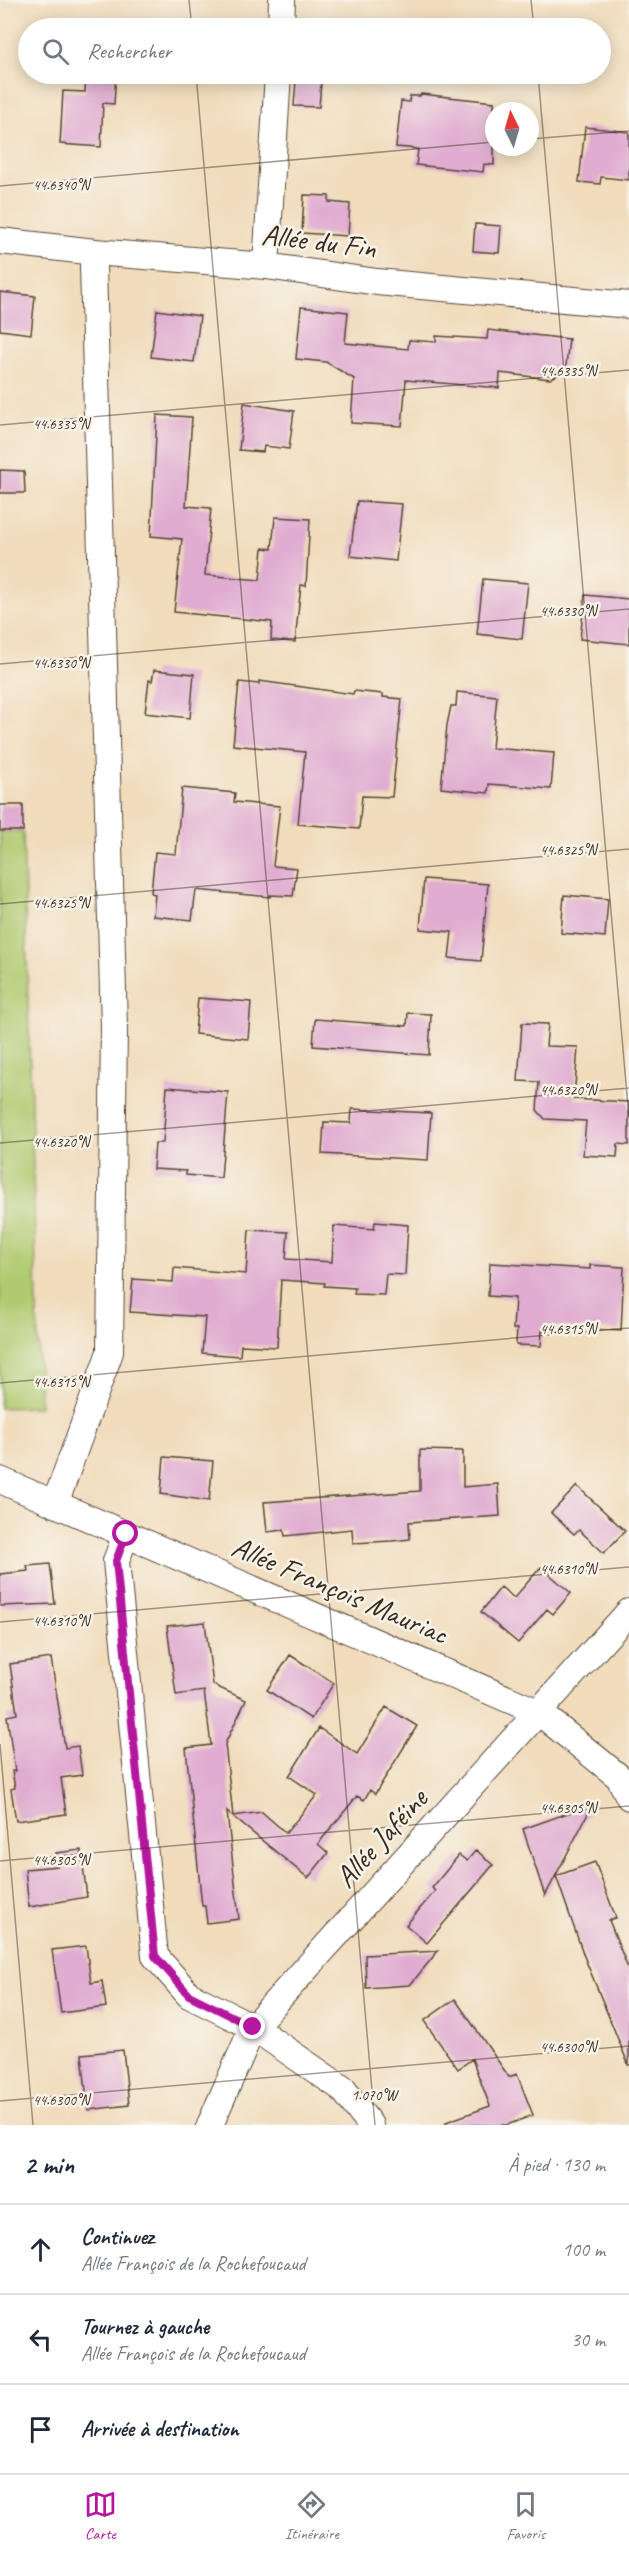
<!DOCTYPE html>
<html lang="fr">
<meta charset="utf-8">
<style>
body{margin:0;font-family:Caveat,sans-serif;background:#f6f6f7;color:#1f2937}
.compass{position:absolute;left:485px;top:102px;width:54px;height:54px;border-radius:50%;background:#fff;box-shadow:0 3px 15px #0003;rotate:355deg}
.stop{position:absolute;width:18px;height:18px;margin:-14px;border:4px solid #b5179e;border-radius:50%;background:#fff}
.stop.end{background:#b5179e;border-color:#fff;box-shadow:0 2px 6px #0008}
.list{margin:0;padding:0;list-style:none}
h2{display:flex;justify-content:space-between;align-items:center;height:78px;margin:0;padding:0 24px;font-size:26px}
h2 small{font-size:20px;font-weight:400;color:#747a83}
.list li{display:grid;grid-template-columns:39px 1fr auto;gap:18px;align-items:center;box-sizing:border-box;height:90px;padding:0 24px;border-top:2px solid #e0e1e3}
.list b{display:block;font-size:22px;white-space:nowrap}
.list p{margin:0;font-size:20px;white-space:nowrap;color:#747a83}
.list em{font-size:20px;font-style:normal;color:#747a83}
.icon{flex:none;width:33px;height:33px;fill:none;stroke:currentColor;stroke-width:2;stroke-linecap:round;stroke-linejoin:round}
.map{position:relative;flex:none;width:629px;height:2125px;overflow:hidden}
.search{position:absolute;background:#fff;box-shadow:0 3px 15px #0003;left:18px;right:18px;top:18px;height:66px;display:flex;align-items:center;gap:15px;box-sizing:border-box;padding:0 21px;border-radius:33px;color:#747a83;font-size:22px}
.sheet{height:348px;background:#fff}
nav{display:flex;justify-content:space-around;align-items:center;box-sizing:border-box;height:84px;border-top:2px solid #e0e1e3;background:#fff;font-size:16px;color:#747a83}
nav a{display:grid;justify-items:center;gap:3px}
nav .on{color:#b5179e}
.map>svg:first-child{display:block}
.green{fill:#afca70;stroke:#757a47;stroke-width:1.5}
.building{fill:#e0acd1}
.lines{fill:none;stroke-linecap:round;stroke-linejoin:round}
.street-casing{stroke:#564536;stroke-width:28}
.street{stroke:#fff;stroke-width:26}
.route{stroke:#b5179e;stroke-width:8}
.ticks{fill:none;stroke:#3b2a1e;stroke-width:1.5;stroke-opacity:0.45}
.labels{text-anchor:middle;stroke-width:5;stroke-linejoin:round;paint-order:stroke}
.street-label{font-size:30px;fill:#3b2a1e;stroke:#f7f3e8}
.ticks-label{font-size:15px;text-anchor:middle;fill:#3b2a1e;stroke:#f7f3e8;stroke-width:5;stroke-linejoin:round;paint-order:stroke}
</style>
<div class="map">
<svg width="629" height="2125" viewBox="0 0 629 2125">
<rect width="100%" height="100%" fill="#f7f3e8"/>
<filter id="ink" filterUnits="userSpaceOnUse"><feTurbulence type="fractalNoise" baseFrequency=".0167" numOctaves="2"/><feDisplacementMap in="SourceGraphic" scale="12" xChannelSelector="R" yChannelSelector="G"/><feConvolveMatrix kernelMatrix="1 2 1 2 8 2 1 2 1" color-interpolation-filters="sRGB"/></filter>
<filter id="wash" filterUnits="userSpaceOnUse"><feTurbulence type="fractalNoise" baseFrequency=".008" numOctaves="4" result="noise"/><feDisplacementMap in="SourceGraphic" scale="24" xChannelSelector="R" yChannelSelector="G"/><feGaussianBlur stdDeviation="1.35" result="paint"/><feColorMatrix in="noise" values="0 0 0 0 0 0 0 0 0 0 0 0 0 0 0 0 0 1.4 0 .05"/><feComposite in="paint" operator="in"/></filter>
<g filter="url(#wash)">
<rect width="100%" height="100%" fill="#f1dcbc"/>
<path class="green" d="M0,831h23l17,576 -40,1z"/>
<g id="blocks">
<path class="building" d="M86,74h30l-2,30 -11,-1 -2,44 -41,-3 3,-53 22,1z
M296,81l25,1 -2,25 -25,-1z
M421,94l73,8v63l-10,-1 -1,8 -67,-7 2,-16 -22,-2 5,-46 8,1 1,-6h10z
M585,127l44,5v48l-28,-3 -1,7 -21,-2z
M304,195l25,1v6l21,2 -2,32 -46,-3z
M475,224l26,2 -2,27 -26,-2z
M0,292l35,4 -4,38 -31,-4z
M301,307l47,5 -3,31 63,6 1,-9 27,2v-6l51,3 1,-9 81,9 -3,27 -5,7 -11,6 -50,-6 -1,15 -93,-8 -4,46 -51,-3 3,-44 -28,-17 -30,-3z
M157,310l43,6 -6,46 -43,-5z
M244,403l50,8 -5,38 -25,-3 -1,6 -24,-2z
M157,415l35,2 -6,89 25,2 -6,67 55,5 3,-32 9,1 3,-32 35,2 -4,67 -5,-1 -6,57 -24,-2 1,-18 -98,-10 8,-73 -31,-3z
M0,470l24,1 1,22h-25z
M357,501l45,3 -6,57 -46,-5z
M483,579l45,4 -6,56 -45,-5z
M585,595l44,4v45l-49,-5z
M154,670l40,4 -4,44 -45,-5 4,-33 3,1z
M259,681l94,13 1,-3 29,3v3l19,2 -10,98 -30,-1 -3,33 -61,-5 7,-72 -72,-7 6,-63 20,2z
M457,692l40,4 -5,52 62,5 -3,36 -62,-5 -1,9 -47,-5 6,-63 4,-19h5z
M182,788l53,5 -1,9 46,4 -7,60 24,2 -4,28 -23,-1v2l-74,-7 -4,30 -39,-4 2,-22 -4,-1 4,-41 21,2z
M0,805h23v26h-23z
M424,879l64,5 -7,77 -32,-3 3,-26 -32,-3z
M564,895l44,4 -3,38 -44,-4z
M198,998l53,4 -3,37 -53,-5z
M408,1013l23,1 -2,41 -116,-9 2,-27 92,7z
M522,1023l26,1 -2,22 32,1 -4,52 55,3v43l-11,-1 -1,13 -34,-2 3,-34 -41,-2 -8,-9 2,-28 -21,-1z
M167,1087l61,5 -7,86 -35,-3v-4l-33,-2 2,-26h8z
M352,1109l79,4 -3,47 -106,-6 2,-32 27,1z
M375,1222l33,3 -3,50 -19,-1 -2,21 -30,-1 1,-6 -31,-2 1,-3 -44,-3 -4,67 -36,-2 -1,11 -38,-3 3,-36 -75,-5 3,-33 40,3 1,-14 72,6 3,-44 39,2 -2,27 46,3 2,-36 40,3z
M490,1263l100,6v-4l34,2 -3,64 -75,-5v5h-4l-1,15 -25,-1 1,-16h-4l2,-31 -27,-2z
M420,1450l43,1v36l35,-3 2,32 -91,6 1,17 -18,2 -39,2 -1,-14 -67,7 -1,-6 -17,2 -3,-30 156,-11z
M164,1457l49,4 -4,40 -48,-7z
M577,1486l48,45 -21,22 -25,-23 -5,4 -23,-21z
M50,1564l5,40 -55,2v-32l28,-3 -1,-5z
M541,1567l30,26 -18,21 -6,-5 -29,34 -37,-31 20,-25 13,11z
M205,1622l8,63 33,15 -21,44 8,72 29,-4 24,21 31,-38 -28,-19 30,-48 38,26 29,-47 31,19 -42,68 -5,-4 -6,10 -7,-4 -39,48 10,9 -20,25 -81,-66 12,107 -32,4 -2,-17h-3l-16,-158 25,-3 -7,-54 -28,4 -9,-69z
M290,1655l44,28 -23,36 -44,-29z
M51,1658l14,90 13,-2 4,29 -21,3 5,36 -50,7 -5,-32 4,-1 -3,-17h3l-8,-55 10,-2 -7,-50z
M593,1804l-48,92 -22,-67z
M81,1850l6,47 -58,10 -4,-38 33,-3 -2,-13z
M476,1850l17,15 -66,78 -21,-18 29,-34 -3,-3 27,-33 8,6z
M595,1862l21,56 -7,2 20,51v95l-45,-110 -28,-80z
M86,1946l5,37 11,-2 4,26 -45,6 -9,-63z
M438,1951l-28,34 -44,3 -1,-33z
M455,1999l54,78 8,-3 16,41 -26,10h-61v-3l44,-16 -18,-47 -14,10 -34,-48z
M123,2050l6,55 -41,5 -6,-56z"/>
</g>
</g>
<g filter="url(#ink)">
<use href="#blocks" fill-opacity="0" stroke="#564536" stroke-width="1.5"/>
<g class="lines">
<defs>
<path id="street" d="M281,28l1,-28
M0,241l95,11 171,14 111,16 252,23
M266,266l12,-192
M0,1480l540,233 79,64 10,20
M55,1504l55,-152 4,-324 -21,-762 2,-14
M126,1534l-10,27 39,395 34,39 64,32 90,62 27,36
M210,2125l43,-98 376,-415"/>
</defs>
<use href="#street" class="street-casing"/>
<use href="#street" class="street"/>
</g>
</g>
<g class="lines" filter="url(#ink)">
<path class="route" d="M126,1534l-10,27 39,395 34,39 64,32"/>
</g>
<path class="ticks" d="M189,0l3,28M531,0l3,28M196,74l179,2051M538,74l91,1044M530,139l99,-8M0,186l494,-44M0,425l629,-55M0,664l629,-55M0,904l629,-55M0,1143l629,-55M0,1383l629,-55M0,1622l629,-55M0,1744l33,381M0,1861l629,-55M0,2101l629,-55"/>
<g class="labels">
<g class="street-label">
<text transform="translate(319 241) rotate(7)" y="10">Allée du Fin</text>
<text transform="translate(340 1590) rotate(23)" y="10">Allée François Mauriac</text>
<text transform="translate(381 1838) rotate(-48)" y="10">Allée Jaféine</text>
</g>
</g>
<g class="ticks-label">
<text x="61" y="190">44.6340°N</text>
<text x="568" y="376">44.6335°N</text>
<text x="61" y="429">44.6335°N</text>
<text x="568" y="616">44.6330°N</text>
<text x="61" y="668">44.6330°N</text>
<text x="568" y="855">44.6325°N</text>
<text x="61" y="908">44.6325°N</text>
<text x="568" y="1095">44.6320°N</text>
<text x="61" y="1147">44.6320°N</text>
<text x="568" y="1334">44.6315°N</text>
<text x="61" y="1387">44.6315°N</text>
<text x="568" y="1574">44.6310°N</text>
<text x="61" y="1626">44.6310°N</text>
<text x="568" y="1813">44.6305°N</text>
<text x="61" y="1865">44.6305°N</text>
<text x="568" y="2052">44.6300°N</text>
<text x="374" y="2100">1.070°W</text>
<text x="61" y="2105">44.6300°N</text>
</g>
</svg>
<svg class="compass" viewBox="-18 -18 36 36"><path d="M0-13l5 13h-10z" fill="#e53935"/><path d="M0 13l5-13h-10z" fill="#747a83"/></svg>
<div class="stop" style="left:126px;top:1534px"></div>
<div class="stop end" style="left:253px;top:2027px"></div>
<div class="search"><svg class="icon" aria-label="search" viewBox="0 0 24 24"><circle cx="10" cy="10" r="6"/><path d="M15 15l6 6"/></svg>Rechercher</div>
</div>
<section class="sheet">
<h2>2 min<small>À pied · 130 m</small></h2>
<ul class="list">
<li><svg class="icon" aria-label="ahead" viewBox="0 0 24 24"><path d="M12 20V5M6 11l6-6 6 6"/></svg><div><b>Continuez</b><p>Allée François de la Rochefoucaud</p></div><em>100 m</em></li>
<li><svg class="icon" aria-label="left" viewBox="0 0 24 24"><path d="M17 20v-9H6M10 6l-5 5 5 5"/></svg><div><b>Tournez à gauche</b><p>Allée François de la Rochefoucaud</p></div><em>30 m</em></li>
<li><svg class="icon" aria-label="arrive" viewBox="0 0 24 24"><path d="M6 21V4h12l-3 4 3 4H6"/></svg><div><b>Arrivée à destination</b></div></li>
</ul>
</section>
<nav>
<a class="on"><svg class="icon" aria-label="map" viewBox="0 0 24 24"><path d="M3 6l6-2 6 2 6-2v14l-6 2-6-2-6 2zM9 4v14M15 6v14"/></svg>Carte</a>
<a><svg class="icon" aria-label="directions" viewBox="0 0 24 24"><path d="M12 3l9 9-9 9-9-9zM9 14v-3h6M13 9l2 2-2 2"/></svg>Itinéraire</a>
<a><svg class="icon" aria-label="saved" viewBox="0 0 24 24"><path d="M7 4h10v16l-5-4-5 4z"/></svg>Favoris</a>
</nav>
